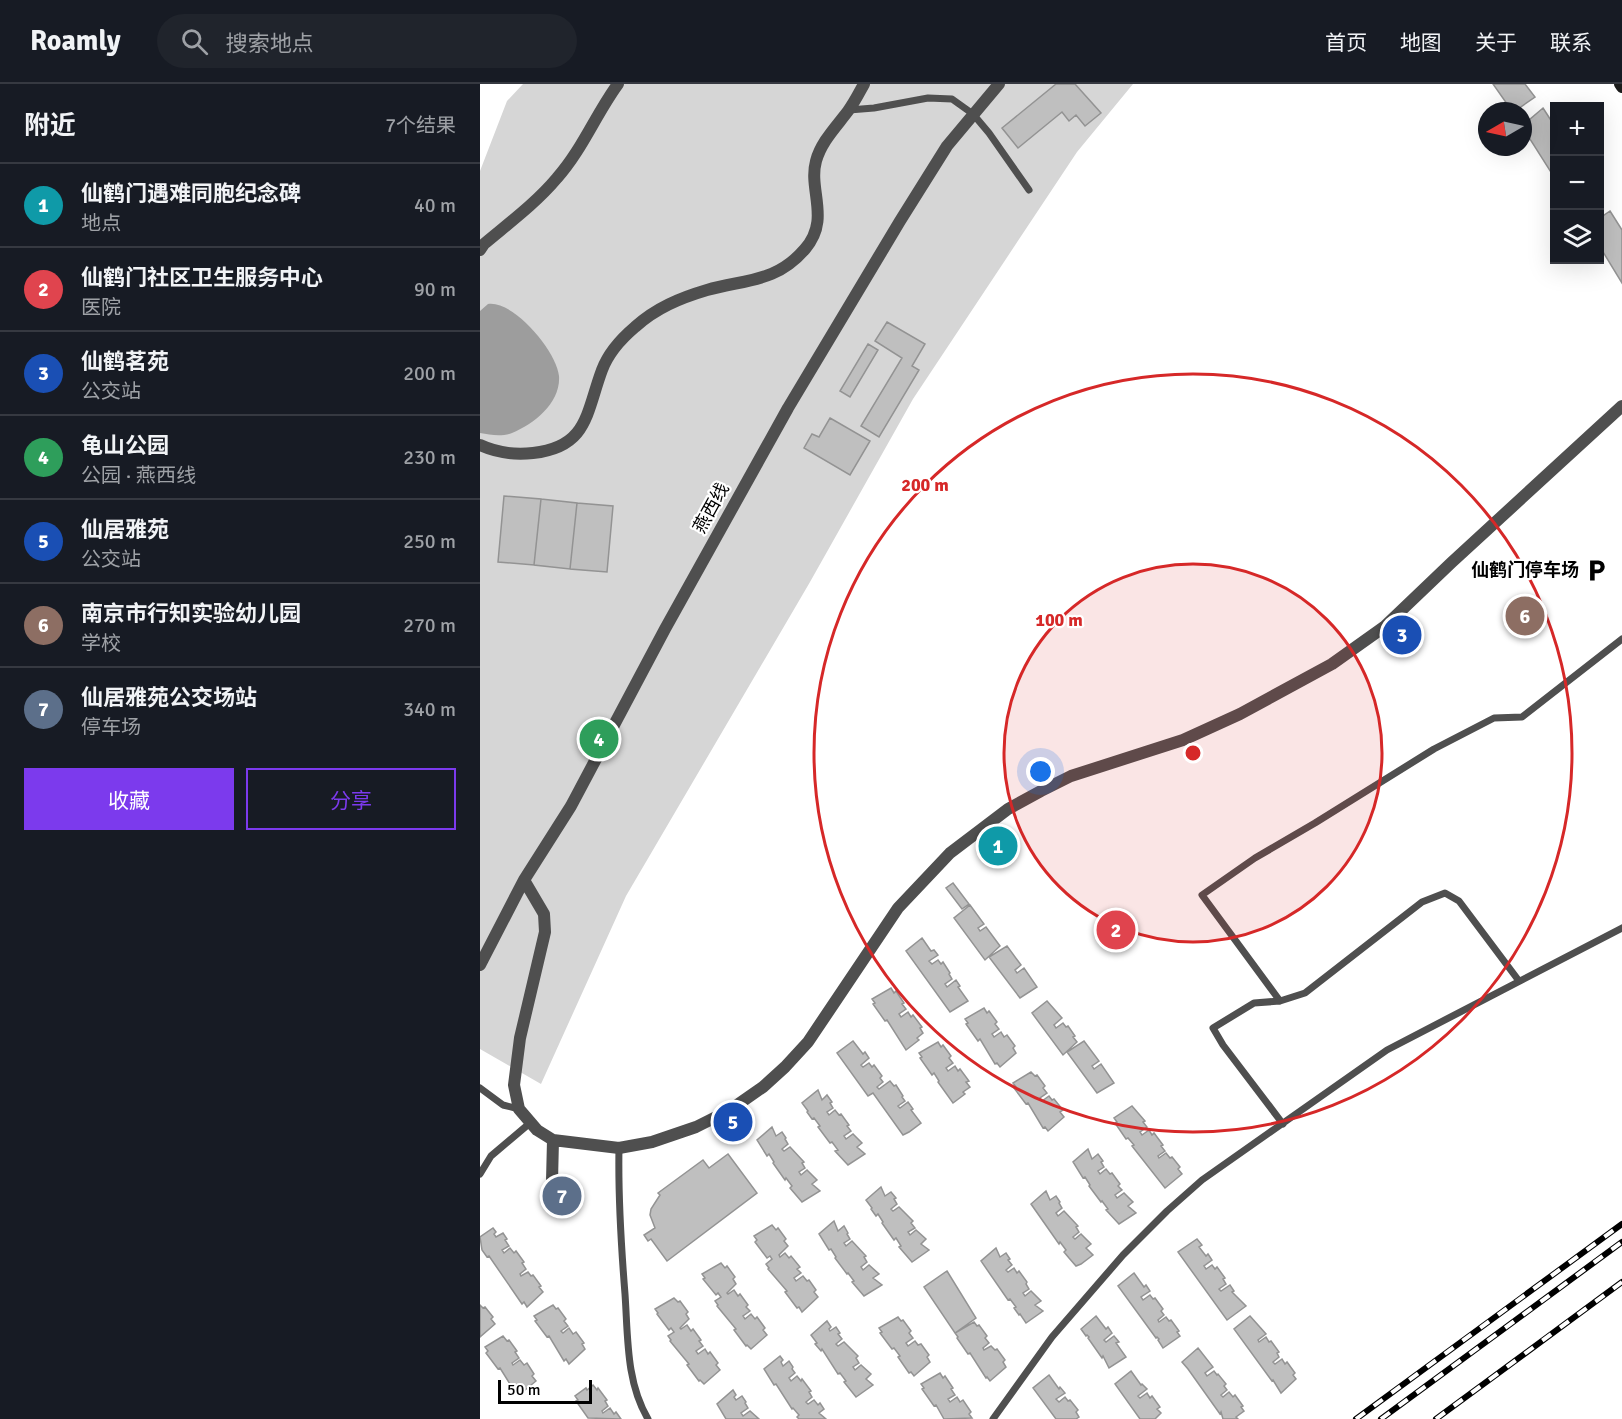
<!DOCTYPE html>
<html lang="zh">
<meta charset="utf-8">
<style>
body{margin:0;font-family:Signika,"Noto Sans SC",sans-serif;background:#20242c;color:#f1f3f6}
.controls{position:absolute;right:18px;top:18px;display:grid;overflow:hidden;border-radius:0px;box-shadow:0 6px 24px #0002}
.controls button{width:54px;height:54px;display:grid;place-items:center;padding:0;border:0;border-bottom:2px solid #363941;background:#171b24;color:#f1f3f6;font:30px sans-serif}
.compass{position:absolute;left:998px;top:18px;width:54px;height:54px;border-radius:50%;background:#171b24;box-shadow:0 6px 24px #0002;rotate:261deg}
.scale{position:absolute;left:18px;bottom:15px;width:94px;box-sizing:border-box;padding-left:6px;border:3px solid #000;border-top:0;font-size:16px;line-height:21px;white-space:nowrap;color:#000;-webkit-text-stroke:4px #fff;paint-order:stroke}
.you{position:absolute;left:561px;top:688px;width:21px;height:21px;margin:-15px;border:4px solid #fff;border-radius:50%;background:#1a73e8;box-shadow:0 0 0 9px #1a73e833}
.badge{display:grid;place-items:center;width:39px;height:39px;border-radius:50%;background:#7c3aed;color:#fff;font-size:20px;font-weight:700}
.pin{position:absolute;translate:-50% -50%;border:3px solid #fff;box-shadow:0 2px 6px #0006}
.list{margin:0;padding:0;list-style:none}
h2{display:flex;justify-content:space-between;align-items:center;height:78px;margin:0;padding:0 24px;font-size:26px}
h2 small{font-size:20px;font-weight:400;color:#9ea1a6}
.list li{display:grid;grid-template-columns:39px 1fr auto;gap:18px;align-items:center;box-sizing:border-box;height:84px;padding:0 24px;border-top:2px solid #363941}
.list b{display:block;font-size:22px;white-space:nowrap}
.list p{margin:0;font-size:20px;white-space:nowrap;color:#9ea1a6}
.list em{font-size:20px;font-style:normal;color:#9ea1a6}
.actions{display:flex;gap:12px;padding:18px 24px}
.actions a{flex:1;padding:14px 0;border:2px solid #7c3aed;border-radius:0px;text-align:center;font-size:21px;color:#7c3aed}
.actions .main{background:#7c3aed;color:#fff}
.icon{flex:none;width:33px;height:33px;fill:none;stroke:currentColor;stroke-width:2;stroke-linecap:round;stroke-linejoin:round}
.map{position:relative;flex:none;width:1142px;height:1335px;overflow:hidden}
header{display:flex;align-items:center;gap:36px;box-sizing:border-box;height:84px;padding:0 30px;background:#171b24;border-bottom:2px solid #363941}
header strong{font-size:28px}
nav{display:flex;gap:33px;margin-inline-start:auto;font-size:21px}
.search{width:420px;height:54px;background:#20242c;display:flex;align-items:center;gap:15px;box-sizing:border-box;padding:0 21px;border-radius:33px;color:#9ea1a6;font-size:22px}
main{display:flex}
aside{flex:1;background:#171b24}
.map>svg:first-child{display:block}
.green{fill:#d6d6d6}
.water{fill:#9d9d9d}
.building{fill:#bfbfbf;stroke:#939393;stroke-width:1.5}
.lines{fill:none;stroke-linecap:round;stroke-linejoin:round}
.lane{stroke:#4f4f4f;stroke-width:7}
.street{stroke:#4f4f4f;stroke-width:12}
.secondary{stroke:#1c1c1c;stroke-width:12}
.rail-casing{stroke:#000;stroke-width:6}
.rail{stroke:#fff;stroke-width:4;stroke-dasharray:11;stroke-linecap:butt}
.ring{fill:none;stroke:#d62828;stroke-width:3}
.labels{text-anchor:middle;stroke-width:4.5;stroke-linejoin:round;paint-order:stroke}
.street-label{font-size:18px;fill:#000;stroke:#fff}
.poi-label{font-size:18px;font-weight:bold;fill:#000;stroke:#fff;text-anchor:end}
.centre{fill:#d62828;stroke:#fff;stroke-width:3}
.ring-label{font-size:18px;text-anchor:middle;font-weight:bold;fill:#d62828;stroke:#fff;stroke-width:4.5;stroke-linejoin:round;paint-order:stroke}
</style>
<header>
<strong>Roamly</strong>
<div class="search"><svg class="icon" aria-label="search" viewBox="0 0 24 24"><circle cx="10" cy="10" r="6"/><path d="M15 15l6 6"/></svg>搜索地点</div>
<nav><a>首页</a><a>地图</a><a>关于</a><a>联系</a></nav>
</header>
<main>
<aside>
<h2>附近<small>7个结果</small></h2>
<ul class="list">
<li><span class="badge" style="background:#0f9aa8">1</span><div><b>仙鹤门遇难同胞纪念碑</b><p>地点</p></div><em>40 m</em></li>
<li><span class="badge" style="background:#e0444e">2</span><div><b>仙鹤门社区卫生服务中心</b><p>医院</p></div><em>90 m</em></li>
<li><span class="badge" style="background:#1a4fb4">3</span><div><b>仙鹤茗苑</b><p>公交站</p></div><em>200 m</em></li>
<li><span class="badge" style="background:#2e9e5b">4</span><div><b>龟山公园</b><p>公园 · 燕西线</p></div><em>230 m</em></li>
<li><span class="badge" style="background:#1a4fb4">5</span><div><b>仙居雅苑</b><p>公交站</p></div><em>250 m</em></li>
<li><span class="badge" style="background:#8d6e63">6</span><div><b>南京市行知实验幼儿园</b><p>学校</p></div><em>270 m</em></li>
<li><span class="badge" style="background:#5c6f8a">7</span><div><b>仙居雅苑公交场站</b><p>停车场</p></div><em>340 m</em></li>
</ul>
<div class="actions"><a class="main">收藏</a><a>分享</a></div>
</aside>
<div class="map">
<svg width="1142" height="1335" viewBox="0 0 1142 1335">
<rect width="100%" height="100%" fill="#fff"/>
<path class="green" d="M43,0h610l-56,68 -164,247 -103,183 -184,314 -85,188 -61,-35v-878l27,-70z"/>
<path class="water" d="M8,220c26,-4 69,48 71,72 2,26 -24,48 -47,57 -11,4 -21,2 -32,0v-122z"/>
<path class="building" d="M576,0h19l26,29 -16,13 -9,-11 -7,6 -7,-9 -44,36 -16,-20z
M1013,0h32l10,13 -20,14h-3z
M1063,24l11,17v52l-31,-49v-3z
M1130,127l12,19v53l-22,-36v-29z
M407,238l38,22 -13,22 7,4 -40,67 -18,-11 41,-68 -27,-17z
M388,260l10,6 -28,47 -10,-6z
M350,334l40,23 -20,34 -46,-27 8,-14 7,3z
M24,412l37,3 -7,66 -36,-3z
M61,415l36,4 -7,66 -36,-4z
M97,419l36,3 -6,66 -37,-3z
M473,799l16,21 -7,5 -16,-21z
M490,821l14,19 -6,4 2,3 6,-4 14,19 -15,14 -31,-42z
M442,854l9,13 3,-1 4,5 -9,6 3,3 6,-4 3,4 2,-2 7,11 -1,1 3,5 -7,5 2,3 9,-7 4,6 -2,1 10,14 -18,11 -44,-61z
M527,862l14,19 -6,5 2,3 7,-5 13,19 -17,11 -31,-41z
M411,904l3,5 2,-2 8,12 -2,1 4,5 -7,5 2,3 7,-5 3,5 2,-2 9,12 -2,1 3,5 -6,5 2,2 -13,10 -19,-30 -2,1 -12,-17 2,-1 -3,-4z
M567,917l15,17 -8,7 2,3 7,-5 3,4 2,-1 7,10 -2,1 4,5 -14,13 -31,-42z
M504,924l3,5 2,-2 8,11 -2,2 4,5 -7,5 2,3 7,-5 3,5 3,-2 8,11 -2,2 3,5 -16,14 -3,-4 -2,1 -15,-25 -2,2 -12,-17 2,-1 -3,-4z
M373,957l10,13 2,-2 4,6 -8,7 2,2 6,-4 3,4 2,-2 8,11 -2,2 3,4 -6,5 2,2 11,-8 4,5 2,-1 7,11 -1,1 3,4 -7,5 2,2 8,-6 5,7 -2,1 10,13 -12,9 -6,3 -30,-42 -5,3 -31,-43z
M604,957l15,20 -7,5 2,3 7,-5 13,19 -17,10 -30,-41z
M458,958l3,5 2,-2 8,11 -2,2 4,5 -7,5 2,3 7,-5 3,5 2,-2 9,12 -3,1 4,5 -7,5 2,2 -12,9 -15,-21 1,-1 -5,-8 -2,2 -12,-17 2,-1 -3,-4z
M551,988l4,4 2,-1 8,11 -2,2 4,5 -7,5 2,3 7,-5 3,4 2,-1 9,11 -3,2 4,5 -16,14 -3,-4 -2,1 -15,-25 -2,1 -12,-16 2,-1 -3,-4z
M338,1006l4,10 5,-5 5,7 -2,1 3,5 -6,4 2,3 6,-5 4,5 2,-1 8,11 -2,1 4,5 -7,5 2,3 7,-5 9,9 -5,4 8,7 -17,11 -13,-14 3,-1 -6,-8 -2,1 -12,-16 2,-1 -6,-8 -2,1 -5,-7 1,-1 -6,-8z
M652,1022l13,15 -2,1 4,5 -7,5 2,3 7,-5 3,5 2,-2 9,12 -2,1 4,5 -7,5 1,2 7,-5 4,5 2,-1 8,10 -2,2 4,5 -17,14 -33,-42 2,-1 -6,-7 -2,1 -11,-16 2,-1 -3,-4z
M292,1043l4,9 6,-4 4,6 -1,1 3,5 -6,5 2,2 6,-4 14,15 -2,1 3,5 -6,4 2,3 6,-5 10,10 -5,4 8,7 -18,11 -12,-14 2,-2 -6,-8 -1,2 -12,-17 1,-1 -5,-8 -2,2 -10,-16z
M608,1065l4,10 6,-5 5,7 -2,1 3,5 -6,4 2,3 6,-5 4,5 2,-1 8,11 -2,2 4,4 -7,5 2,3 7,-5 9,9 -5,4 8,7 -17,11 -13,-14 2,-1 -6,-8 -1,1 -12,-16 1,-1 -5,-8 -2,1 -10,-16z
M248,1070l29,39 -90,68 -16,-22 -3,2 -4,-6 11,-7 -5,-13 1,-6 9,-14 -2,-2 45,-33 6,8z
M401,1103l4,9 6,-4 5,6 -2,1 3,5 -6,5 2,2 6,-4 14,14 -2,2 4,5 -7,4 2,3 6,-5 10,9 -5,5 8,6 -17,12 -13,-15 2,-1 -5,-8 -2,2 -12,-17 1,-1 -5,-8 -2,2 -5,-7 1,-1 -6,-8z
M566,1107l4,9 6,-4 4,6 -1,1 3,5 -6,5 2,3 6,-5 14,15 -2,1 3,5 -6,5 2,2 6,-5 10,10 -5,4 7,7 -12,9 -5,2 -7,-8 -5,-6 2,-2 -6,-8 -1,2 -28,-40z
M354,1137l4,10 6,-5 4,7 -1,1 3,5 -6,4 2,3 6,-5 14,15 -2,1 3,5 -6,5 2,3 6,-5 10,9 -6,4 9,7 -18,11 -12,-14 2,-1 -6,-8 -1,1 -12,-16 1,-1 -5,-8 -2,1 -10,-16z
M292,1141l4,5 2,-2 8,11 -2,2 4,5 -9,9 1,2 5,-4 4,5 2,-2 9,11 -3,2 4,4 -7,5 2,3 7,-5 4,5 2,-1 7,10 -2,2 4,5 -16,15 -3,-5 -2,1 -12,-16 2,-1 -19,-22 1,-1 -3,-4 6,-5 -2,-3 -3,2 -12,-16 2,-2 -3,-4z
M13,1144l3,4 -2,2 2,3 7,-4 4,6 -2,1 4,6 -7,4 2,3 6,-5 4,5 2,-2 8,11 -2,1 4,6 -6,5 1,2 7,-4 3,4 2,-1 8,11 -2,1 4,5 -16,15 -3,-5 -2,2 -33,-48 -2,1 -5,-7 -2,-13z
M717,1155l5,6 -3,2 7,9 2,-2 4,6 -8,6 2,3 6,-4 3,4 2,-2 8,11 -2,1 3,5 -7,5 2,2 9,-6 4,6 -2,1 14,14 -19,14 -49,-68z
M516,1164l4,9 6,-4 4,6 -2,1 4,5 -6,5 2,2 6,-4 3,5 2,-2 8,11 -1,2 3,5 -6,4 2,3 6,-5 10,10 -6,4 8,6 -17,12 -6,-9 -1,1 -5,-7 2,-1 -6,-8 -2,1 -27,-39z
M241,1179l4,5 2,-2 8,11 -2,2 3,5 -9,9 1,1 6,-4 4,6 2,-2 8,11 -2,2 4,4 -7,5 2,3 6,-5 4,5 2,-2 8,11 -2,2 4,5 -16,14 -4,-4 -1,1 -12,-16 2,-1 -19,-23 1,-1 -3,-4 6,-4 -3,-4 -2,2 -13,-16 2,-1 -3,-4z
M467,1187l29,47 -21,15 -31,-46z
M654,1189l10,14 2,-2 4,6 -9,6 2,3 7,-5 3,4 2,-1 8,11 -2,2 3,4 -6,5 1,2 7,-5 3,4 2,-1 8,11 -2,1 3,4 -17,12 -5,-8 1,-1 -2,-2 -1,1 -38,-52z
M194,1214l4,4 2,-1 8,11 -2,2 3,5 -9,9 1,1 6,-4 4,6 2,-2 8,11 -2,1 4,5 -7,5 2,3 7,-5 3,5 2,-2 8,11 -2,2 4,5 -16,14 -4,-4 -1,1 -12,-16 2,-1 -19,-23 1,-1 -3,-4 6,-4 -3,-4 -2,2 -12,-16 1,-1 -3,-4z
M0,1221l3,3 2,-1 8,10 -2,2 4,5 -15,13z
M73,1221l3,4 2,-1 8,11 -2,2 4,5 -7,5 2,2 6,-5 4,6 3,-2 8,11 -2,1 3,5 -16,15 -3,-5 -2,2 -15,-25 -2,1 -12,-16 2,-1 -3,-4z
M616,1232l10,13 2,-2 4,6 -8,7 2,2 8,-6 5,6 -3,1 10,14 -17,11 -6,-12 -1,2 -14,-20 1,-1 -2,-2 -1,1 -5,-7z
M770,1232l16,18 -8,6 1,2 7,-5 3,5 2,-1 8,11 -2,1 2,4 -6,5 2,2 7,-5 3,5 2,-2 8,11 -2,2 3,4 -15,14 -8,-13 -1,1 -38,-52z
M418,1233l3,4 2,-1 8,11 -2,2 4,5 -7,5 2,3 7,-5 3,4 3,-1 8,11 -2,2 3,5 -16,14 -3,-4 -2,1 -11,-16 2,-1 -6,-8 -2,1 -12,-16 2,-1 -3,-4z
M347,1237l4,6 -2,2 1,2 6,-4 4,6 -2,1 4,5 -6,5 2,2 6,-4 14,14 -2,2 3,5 -6,4 2,3 6,-5 10,9 -5,5 7,6 -17,12 -12,-15 2,-1 -6,-8 -2,1 -16,-25 -1,2 -6,-7 2,-1 -6,-8z
M494,1238l3,4 2,-1 8,11 -2,2 4,5 -6,5 1,2 7,-4 4,4 2,-1 8,11 -2,2 3,5 -16,14 -3,-4 -1,1 -16,-25 -2,1 -11,-16 1,-1 -3,-4z
M23,1252l4,5 2,-1 8,11 -2,1 4,6 -7,5 1,2 7,-5 4,5 3,-2 7,11 -2,2 4,5 -17,14 -3,-4 -1,1 -15,-24 -2,1 -12,-16 2,-2 -3,-4z
M718,1264l15,19 -8,6 2,3 7,-5 3,4 1,-1 8,10 -2,2 3,4 -6,5 2,2 6,-5 4,5 2,-2 8,11 -2,1 3,4 -8,6 2,2h-15l-2,-7 -1,2 -32,-45 -6,-7z
M300,1272l3,4 -2,2 2,4 6,-5 4,6 -1,2 3,4 -6,5 2,3 6,-5 4,5 1,-2 9,12 -2,1 3,5 -6,5 2,2 6,-4 4,5 2,-2 4,6 -5,4 7,6h-27l-2,-2 2,-2 -6,-7 -1,1 -16,-25 -2,1 -10,-16z
M651,1287l10,14 1,-1 5,5 -9,7 2,2 7,-5 3,5 2,-2 8,11 -3,2 4,4 -6,6h-15l-25,-35z
M460,1289l3,5 2,-2 8,12 -2,1 4,6 -7,4 2,3 7,-5 3,5 3,-2 8,12 -2,2 3,4 -28,1 -8,-14 -2,1 -12,-17 2,-1 -3,-4z
M569,1291l10,14 1,-2 5,6 -9,6 3,3 6,-5 3,4 2,-1 8,10 -2,2 3,5 -3,2h-20l-23,-31z
M113,1301l4,5 1,-2 9,12 -2,1 3,5 -6,5 1,2 7,-5 4,6 2,-2 5,7 -33,-1 -12,-17 2,-1 -3,-4 11,-8 1,2z
M253,1306l3,5 -2,2 2,3 6,-4 4,6 -1,1 3,5 -7,5 2,3 7,-5 9,8h-33l-9,-15z"/>
<g class="lines">
<path class="lane" d="M369,26l25,-2 54,-10 24,1 21,15 16,19 40,57
M800,917l-78,-106 53,-37 60,-35 119,-74 60,-31 28,-1 100,-78
M0,1004l23,17 16,4
M803,1040l-60,-79 -10,-17 41,-25 26,-2 25,-8 117,-91 23,-9 14,8 60,80
M139,1064c-1,50 2,96 6,146 3,43 1,88 23,125
M0,1090l11,-18 39,-33
M513,1335l59,-82 71,-82 44,-44 35,-31 185,-130 235,-122"/>
<path class="street" d="M0,166l4,-6c25,-21 52,-41 73,-66 25,-28 39,-64 61,-94
M0,361c17,8 34,10 53,8 55,-6 53,-40 69,-83 6,-16 20,-32 33,-43 21,-19 45,-29 72,-37 38,-11 69,-7 98,-41 26,-30 3,-59 11,-88 5,-19 20,-34 32,-50 6,-8 11,-18 16,-27
M44,796l20,34 1,18 -25,106 -6,47 5,24 18,21 16,10 66,8 33,-6 44,-15 34,-17 33,-23 22,-20 23,-25 90,-134 52,-55 58,-44 33,-18 30,-15 112,-36 57,-26 92,-50 52,-37 67,-64 171,-157
M0,881l44,-85 47,-74 94,-177 123,-221 112,-187 47,-75 52,-62
M72,1097l1,-41"/>
<path class="secondary" d="M1140,0l2,3"/>
<defs>
<path id="rail" d="M876,1335l266,-195
M901,1335l241,-177
M956,1335l186,-137"/>
</defs>
<use href="#rail" class="rail-casing"/>
<use href="#rail" class="rail"/>
</g>
<circle cx="713" cy="669" r="189" fill="#d62828" fill-opacity=".12"/>
<g class="ring">
<circle cx="713" cy="669" r="189"/>
<circle cx="713" cy="669" r="379"/>
</g>
<defs>
<symbol id="parking-bare" viewBox="-9 -9 18 18"><path d="M-3.5-5.5H1a3.5 3.5 0 0 1 0 7H-1V5.5H-3.5ZM-1-3.4V-.6H.8a1.4 1.4 0 0 0 0-2.8Z" fill="#000" stroke="#fff" stroke-width="2.5" paint-order="stroke"/></symbol>
</defs>
<g fill-rule="evenodd">
<use href="#parking-bare" x="1100" y="470" width="33" height="33"/>
</g>
<g class="labels">
<g class="street-label">
<text transform="translate(231 424) rotate(-61)" y="6">燕西线</text>
</g>
<g class="poi-label">
<text x="1099" y="492">仙鹤门停车场</text>
</g>
</g>
<circle cx="713" cy="669" r="9" class="centre"/>
<g class="ring-label">
<text x="445" y="407">200 m</text>
<text x="579" y="542">100 m</text>
</g>
</svg>
<div class="controls">
<button>+</button>
<button>−</button>
<button><svg class="icon" aria-label="layers" viewBox="0 0 24 24"><path d="M12 4l9 5-9 5-9-5zM3 14l9 5 9-5"/></svg></button>
</div>
<svg class="compass" viewBox="-18 -18 36 36"><path d="M0-13l5 13h-10z" fill="#e53935"/><path d="M0 13l5-13h-10z" fill="#9ea1a6"/></svg>
<div class="scale">50 m</div>
<div class="you"></div>
<div class="pin badge" style="left:518px;top:762px;background:#0f9aa8">1</div>
<div class="pin badge" style="left:636px;top:846px;background:#e0444e">2</div>
<div class="pin badge" style="left:922px;top:551px;background:#1a4fb4">3</div>
<div class="pin badge" style="left:119px;top:655px;background:#2e9e5b">4</div>
<div class="pin badge" style="left:253px;top:1038px;background:#1a4fb4">5</div>
<div class="pin badge" style="left:1045px;top:532px;background:#8d6e63">6</div>
<div class="pin badge" style="left:82px;top:1112px;background:#5c6f8a">7</div>
</div>
</main>
